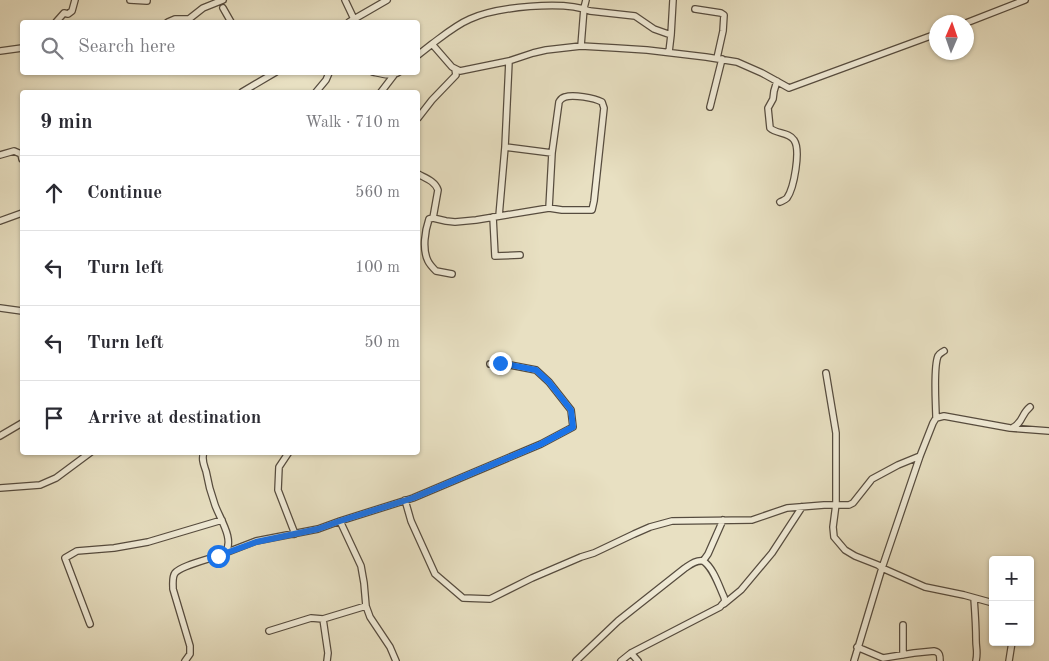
<!DOCTYPE html>
<meta charset="utf-8">
<style>
body{margin:0;font-family:"Old Standard TT",serif;background:#f2f2f3;color:#2b2b33}
.controls{position:absolute;right:15px;bottom:15px;display:grid;overflow:hidden;border-radius:5px;box-shadow:0 1px 4px #0004}
.controls button{width:45px;height:45px;display:grid;place-items:center;padding:0;border:0;border-bottom:1px solid #e1e1e2;background:#fff;color:#2b2b33;font:25px sans-serif}
.compass{position:absolute;left:929px;top:15px;width:45px;height:45px;border-radius:50%;background:#fff;box-shadow:0 1px 4px #0004;rotate:2deg}
.stop{position:absolute;width:15px;height:15px;margin:-11px;border:4px solid #1a73e8;border-radius:50%;background:#fff}
.stop.end{background:#1a73e8;border-color:#fff;box-shadow:0 1px 5px #0008}
.list{margin:0;padding:0;list-style:none}
h2{display:flex;justify-content:space-between;align-items:center;height:65px;margin:0;padding:0 20px;font-size:21px}
h2 small{font-size:16px;font-weight:400;color:#7c7c81}
.list li{display:grid;grid-template-columns:32px 1fr auto;gap:15px;align-items:center;box-sizing:border-box;height:75px;padding:0 20px;border-top:1px solid #e1e1e2}
.list b{display:block;font-size:19px;white-space:nowrap}
.list em{font-size:16px;font-style:normal;color:#7c7c81}
.icon{flex:none;width:28px;height:28px;fill:none;stroke:currentColor;stroke-width:2;stroke-linecap:round;stroke-linejoin:round}
.map{position:relative;flex:none;width:1049px;height:661px;overflow:hidden}
.search{position:absolute;background:#fff;box-shadow:0 1px 4px #0004;left:20px;top:20px;width:400px;height:55px;display:flex;align-items:center;gap:12px;box-sizing:border-box;padding:0 18px;border-radius:5px;color:#7c7c81;font-size:19px}
.panel{position:absolute;background:#fff;box-shadow:0 1px 4px #0004;left:20px;top:90px;width:400px;height:365px;border-radius:5px}
.map>svg:first-child{display:block}
.lines{fill:none;stroke-linecap:round;stroke-linejoin:round}
.street-casing{stroke:#564c3f;stroke-width:8}
.street{stroke:#f0ebd7;stroke-width:5.5}
.route{stroke:#1a73e8;stroke-width:6}
</style>
<div class="map">
<svg width="1049" height="661" viewBox="0 0 1049 661">
<rect width="100%" height="100%" fill="#e8e0c2"/>
<filter id="stains"><feTurbulence type="fractalNoise" baseFrequency=".004" numOctaves="4"/><feColorMatrix values="0 0 0 0 .2 0 0 0 0 .09 0 0 0 0 .02 0 0 0 .5 -.17"/></filter>
<radialGradient id="worn" r=".72"><stop offset=".6" stop-color="#630" stop-opacity="0"/><stop offset="1" stop-color="#630" stop-opacity=".3"/></radialGradient>
<g class="lines">
<defs>
<path id="street" d="M130,0l17,1
M345,0l9,19
M223,8l8,14
M695,9l26,4 3,2 -1,16 -6,27
M56,22l8,-9 4,1 4,-3 3,-11
M168,22l7,-3h14l14,-11 20,-8
M349,22l38,-22
M966,23l59,-23
M671,35l2,-35
M432,44c12,-9 24,-19 38,-25 27,-12 93,-19 120,-8l45,5 19,13 17,6 -2,17
M581,46l3,-38 2,-8
M0,51l22,-3
M418,55l14,-11 20,23 8,4 49,-10 24,-8 13,-3 35,-4 35,2 31,2 59,7 31,5 25,11 27,15 147,-54
M509,61l-4,86 47,6
M373,72c9,2 18,5 26,0
M777,81l-3,10 -1,8 -5,9 2,20c6,6 19,4 24,12 7,10 0,48 -7,58 -2,2 -3,2 -7,4
M242,92l34,-20
M316,92l10,-12 3,-7
M381,92l13,-17
M710,107l12,-48
M418,118l14,-18 24,-25 -1,-6
M0,155l14,-4 7,3 1,5
M418,174c7,4 17,7 20,16l-5,28 -4,1c-4,12 -7,30 -1,42 2,4 5,7 8,10l16,3
M499,216l6,-69
M493,217l2,39 25,-1
M433,218l13,3 9,1 21,-2 73,-12 13,2h30l2,-9 10,-93 -2,-6c-8,-4 -29,-8 -37,-5 -4,1 -4,2 -6,5l-7,51 -3,55
M0,221l22,-8
M0,308l22,3
M826,373l10,60v71l-3,23 1,10 11,13 10,6 23,9 4,3 43,19 39,8 29,8
M936,418c0,-14 -3,-50 2,-62 2,-3 3,-3 6,-5
M1012,428c11,-5 9,-14 18,-21
M0,436l22,-13
M289,452l-10,15 -1,23 17,44
M0,488l40,-3 16,-7 35,-26
M405,500l6,21 24,53 28,24 27,1 42,-21 49,-21 13,-4 40,-19 16,-7 22,-6 80,-1 35,-12 37,-3h25l4,-2 19,-24 26,-14 22,-9
M340,521l21,45 3,17 2,23 4,11 20,30 6,14
M225,553l31,-12 62,-12 22,-8 73,-23 128,-54 32,-17 -2,-17 -22,-28 -13,-12 -36,-7 -10,1
M974,598c1,14 2,28 2,42 0,9 2,11 0,21
M724,604l17,-14 31,-37 30,-46
M323,619l5,34 -1,8
M90,624l-25,-66 12,-7 37,-3 34,-6 74,-22
M269,631l42,-13 12,1 43,-13
M857,647l26,11 31,-5 20,-2c6,1 6,5 6,10
M631,653l7,8
M903,655v-30
M185,661l5,-7v-8l-17,-57c0,-6 -1,-12 2,-16 6,-8 40,-15 50,-20 10,-13 -5,-34 -10,-48 -4,-11 -7,-22 -9,-34 -2,-6 -5,-12 -2,-19
M576,661l42,-40 67,-53c6,-4 11,-8 18,-7l5,-7 15,-34
M621,661l10,-8 89,-46 5,-6 -1,-4c-5,-11 -11,-30 -21,-36
M854,661l28,-93 38,-112 13,-33 3,-5 8,-2 66,12 39,3
M1009,661l3,-19"/>
</defs>
<use href="#street" class="street-casing"/>
<use href="#street" class="street"/>
</g>
<g class="lines">
<path class="route" d="M218,556l38,-14 62,-13 22,-8 73,-23 128,-54 32,-17 -2,-17 -22,-28 -13,-12 -36,-7"/>
</g>
<rect width="100%" height="100%" filter="url(#stains)"/>
<rect width="100%" height="100%" fill="url(#worn)"/>
</svg>
<div class="controls">
<button>+</button>
<button>−</button>
</div>
<svg class="compass" viewBox="-18 -18 36 36"><path d="M0-13l5 13h-10z" fill="#e53935"/><path d="M0 13l5-13h-10z" fill="#7c7c81"/></svg>
<div class="stop" style="left:218px;top:556px"></div>
<div class="stop end" style="left:500px;top:363px"></div>
<div class="search"><svg class="icon" aria-label="search" viewBox="0 0 24 24"><circle cx="10" cy="10" r="6"/><path d="M15 15l6 6"/></svg>Search here</div>
<section class="panel">
<h2>9 min<small>Walk · 710 m</small></h2>
<ul class="list">
<li><svg class="icon" aria-label="ahead" viewBox="0 0 24 24"><path d="M12 20V5M6 11l6-6 6 6"/></svg><div><b>Continue</b></div><em>560 m</em></li>
<li><svg class="icon" aria-label="left" viewBox="0 0 24 24"><path d="M17 20v-9H6M10 6l-5 5 5 5"/></svg><div><b>Turn left</b></div><em>100 m</em></li>
<li><svg class="icon" aria-label="left" viewBox="0 0 24 24"><path d="M17 20v-9H6M10 6l-5 5 5 5"/></svg><div><b>Turn left</b></div><em>50 m</em></li>
<li><svg class="icon" aria-label="arrive" viewBox="0 0 24 24"><path d="M6 21V4h12l-3 4 3 4H6"/></svg><div><b>Arrive at destination</b></div></li>
</ul>
</section>
</div>
